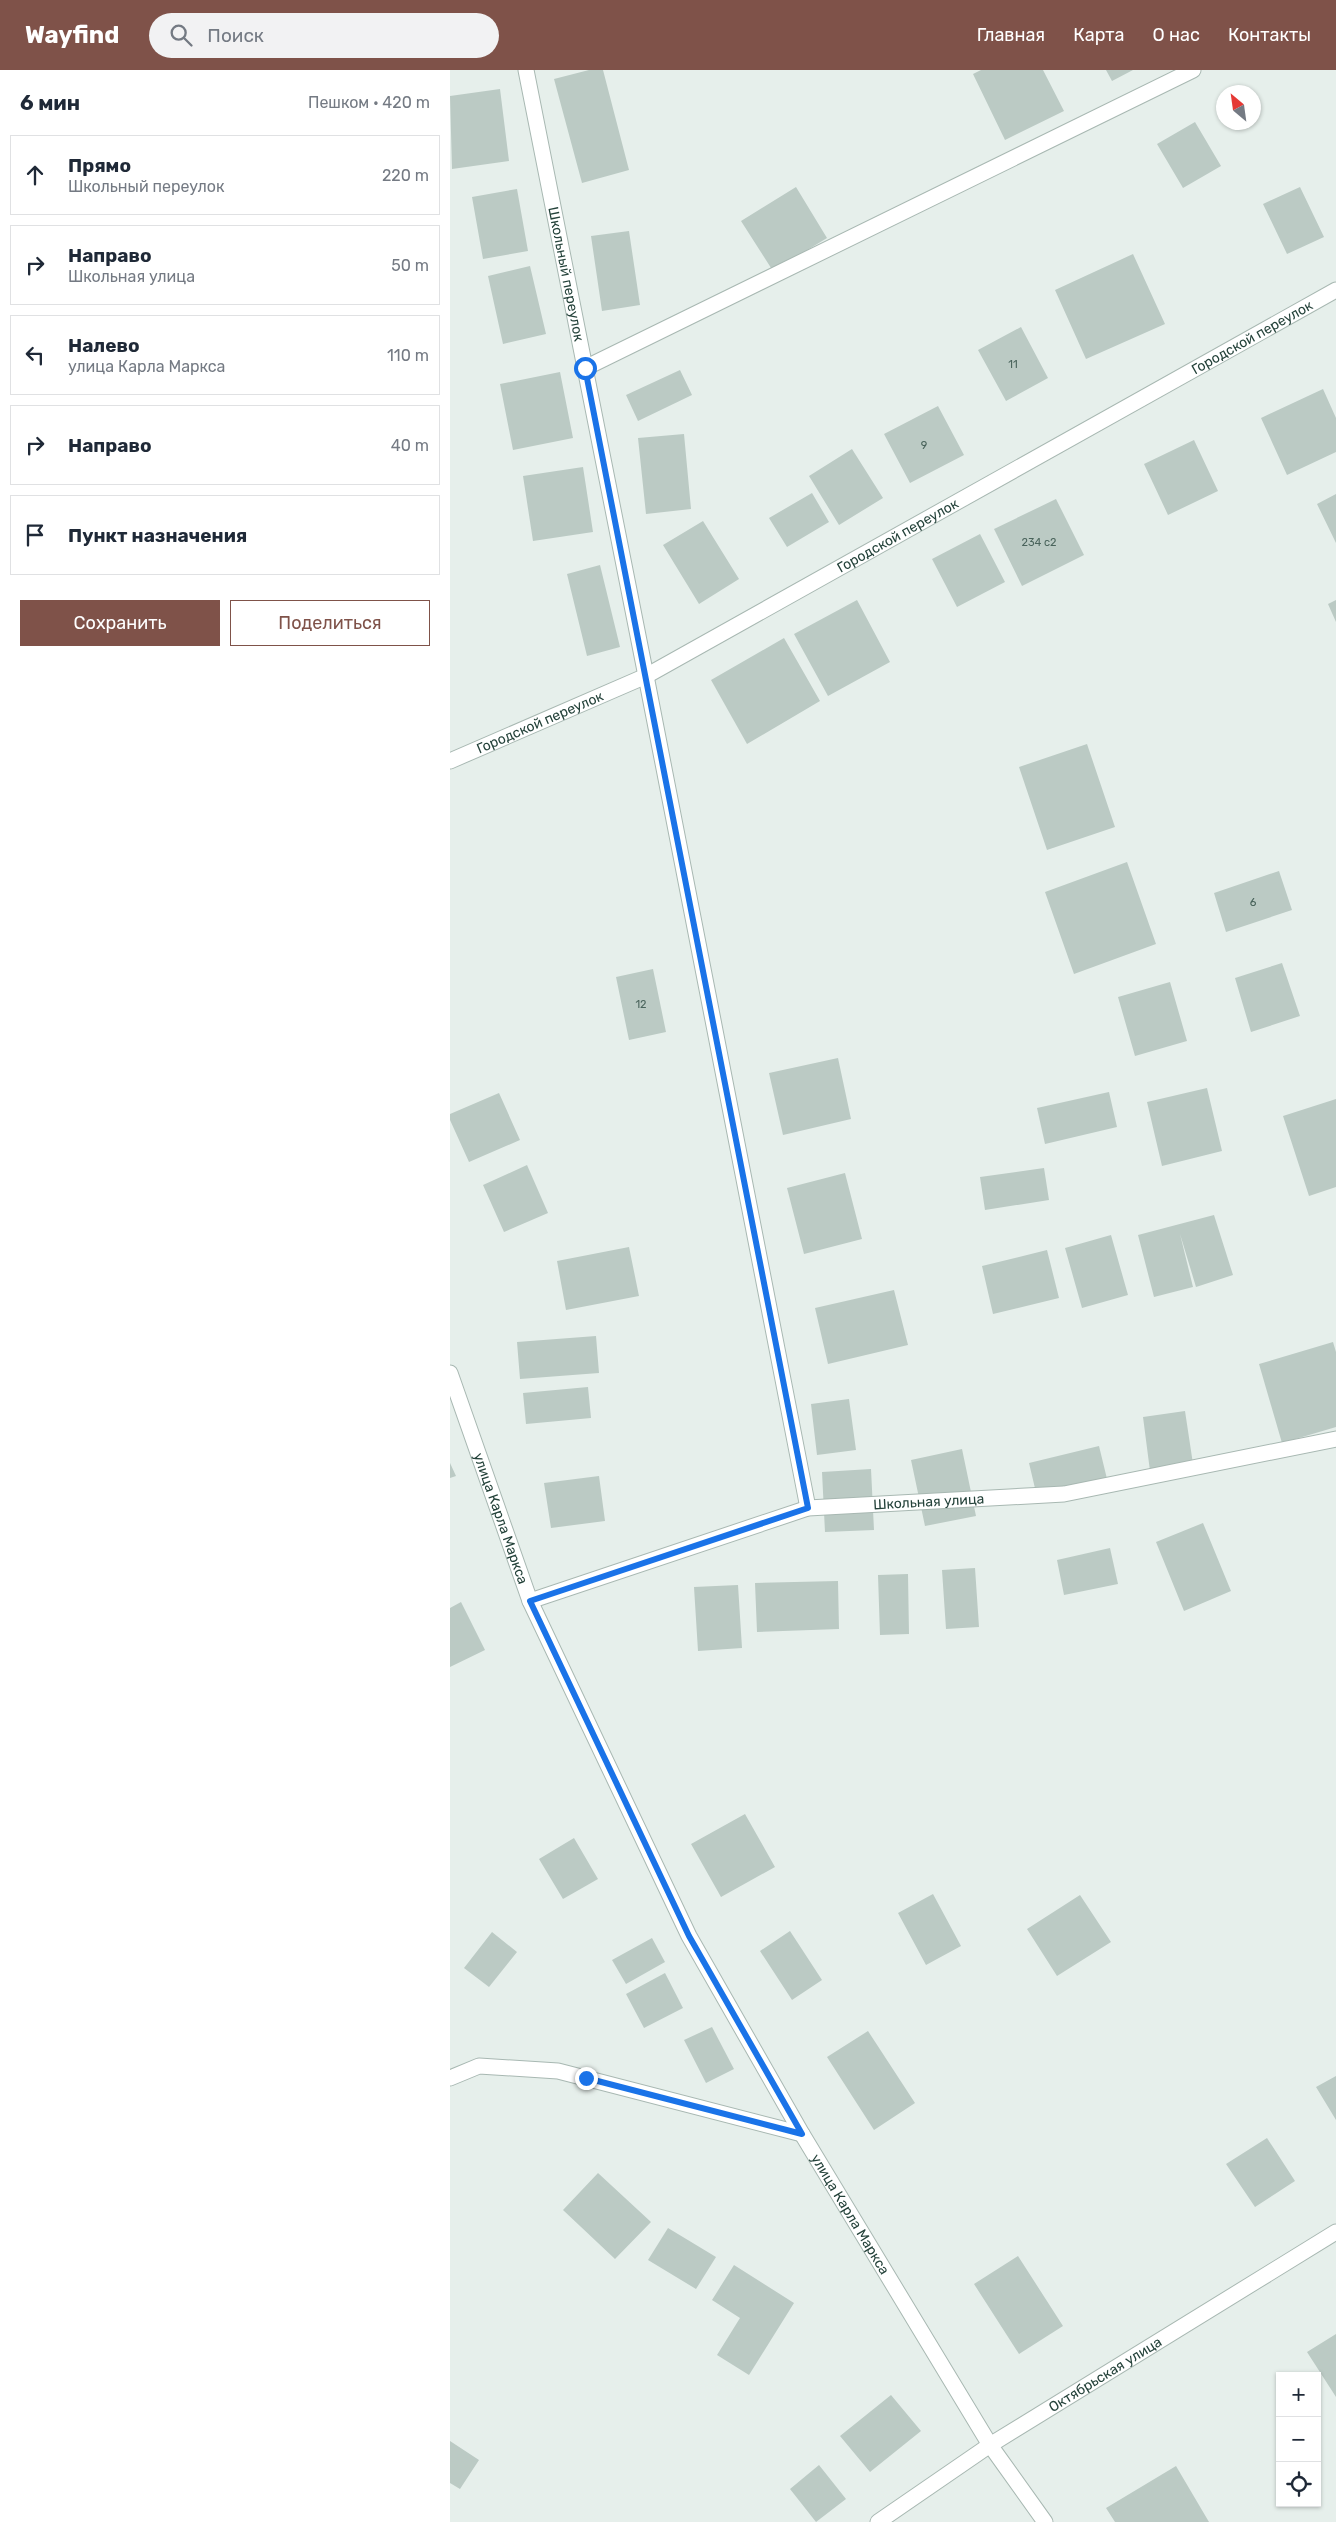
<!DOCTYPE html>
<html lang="ru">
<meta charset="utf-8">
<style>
body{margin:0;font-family:Rubik,sans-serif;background:#f2f2f3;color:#1f2937}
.controls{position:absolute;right:15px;bottom:15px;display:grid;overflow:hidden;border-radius:0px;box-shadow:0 1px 4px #0004}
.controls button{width:45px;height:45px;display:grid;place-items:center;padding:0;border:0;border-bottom:1px solid #e0e1e3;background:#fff;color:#1f2937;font:25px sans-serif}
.compass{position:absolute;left:766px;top:15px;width:45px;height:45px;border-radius:50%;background:#fff;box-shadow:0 1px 4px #0004;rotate:331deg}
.stop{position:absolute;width:15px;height:15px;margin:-11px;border:4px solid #1a73e8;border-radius:50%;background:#fff}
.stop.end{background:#1a73e8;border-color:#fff;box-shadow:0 1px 5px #0008}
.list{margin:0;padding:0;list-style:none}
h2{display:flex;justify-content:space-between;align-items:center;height:65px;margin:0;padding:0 20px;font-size:21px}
h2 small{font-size:16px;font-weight:400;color:#747a83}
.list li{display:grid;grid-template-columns:32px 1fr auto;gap:15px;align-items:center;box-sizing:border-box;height:80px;margin:0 10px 10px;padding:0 10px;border:1px solid #e0e1e3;border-radius:0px}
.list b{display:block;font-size:19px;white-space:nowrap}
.list p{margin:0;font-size:16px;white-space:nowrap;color:#747a83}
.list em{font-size:16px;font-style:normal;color:#747a83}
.actions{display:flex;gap:10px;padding:15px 20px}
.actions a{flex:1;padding:11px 0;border:1px solid #7f5249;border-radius:0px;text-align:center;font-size:18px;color:#7f5249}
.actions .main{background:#7f5249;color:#fff}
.icon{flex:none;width:28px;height:28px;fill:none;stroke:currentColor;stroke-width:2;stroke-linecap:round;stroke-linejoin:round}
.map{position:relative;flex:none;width:886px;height:2452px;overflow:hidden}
header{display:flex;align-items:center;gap:30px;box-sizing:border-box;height:70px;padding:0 25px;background:#7f5249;color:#fff}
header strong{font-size:24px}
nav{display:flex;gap:28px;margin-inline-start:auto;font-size:18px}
.search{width:350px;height:45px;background:#f2f2f3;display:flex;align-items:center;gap:12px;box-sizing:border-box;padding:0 18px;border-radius:28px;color:#747a83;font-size:19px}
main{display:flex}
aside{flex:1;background:#fff}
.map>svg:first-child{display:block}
.building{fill:#bbcac4}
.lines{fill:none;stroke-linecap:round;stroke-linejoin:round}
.minor-casing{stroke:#a8b8b2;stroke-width:17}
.minor{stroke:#fff;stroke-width:15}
.route{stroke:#1a73e8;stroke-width:6}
.labels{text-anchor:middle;stroke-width:4.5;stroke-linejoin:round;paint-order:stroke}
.number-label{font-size:11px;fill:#4a645c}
.street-label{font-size:14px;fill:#24423a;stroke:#f7fbf9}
</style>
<header>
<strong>Wayfind</strong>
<div class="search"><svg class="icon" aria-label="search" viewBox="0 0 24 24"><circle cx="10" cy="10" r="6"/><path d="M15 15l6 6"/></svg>Поиск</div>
<nav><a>Главная</a><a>Карта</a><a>О нас</a><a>Контакты</a></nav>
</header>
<main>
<aside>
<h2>6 мин<small>Пешком · 420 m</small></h2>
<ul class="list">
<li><svg class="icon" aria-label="ahead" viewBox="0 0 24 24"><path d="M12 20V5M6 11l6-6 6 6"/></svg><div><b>Прямо</b><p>Школьный переулок</p></div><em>220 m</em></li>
<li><svg class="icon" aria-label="right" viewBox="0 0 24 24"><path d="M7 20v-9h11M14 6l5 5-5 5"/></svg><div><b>Направо</b><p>Школьная улица</p></div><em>50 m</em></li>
<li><svg class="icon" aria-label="left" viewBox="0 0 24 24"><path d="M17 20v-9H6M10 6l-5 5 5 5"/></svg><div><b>Налево</b><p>улица Карла Маркса</p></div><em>110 m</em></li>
<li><svg class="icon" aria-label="right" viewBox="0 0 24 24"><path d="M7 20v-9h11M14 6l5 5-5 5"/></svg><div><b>Направо</b></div><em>40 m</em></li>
<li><svg class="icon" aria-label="arrive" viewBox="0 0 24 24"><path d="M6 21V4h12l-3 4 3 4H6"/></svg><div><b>Пункт назначения</b></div></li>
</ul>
<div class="actions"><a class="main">Сохранить</a><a>Поделиться</a></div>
</aside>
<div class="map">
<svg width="886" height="2452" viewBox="0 0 886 2452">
<rect width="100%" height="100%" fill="#e6efeb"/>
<path class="building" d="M139,0h14l26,100 -47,13 -28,-104z
M531,0h62l21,41 -59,29 -32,-66z
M656,0h27l-21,11z
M50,19l9,72 -57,8 -2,-73z
M745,52l26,44 -38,22 -26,-44z
M346,117l31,51 -54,33 -32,-50z
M850,117l24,50 -37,17 -24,-50z
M67,119l11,62 -45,8 -11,-62z
M179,161l11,74 -38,6 -11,-75z
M683,184l32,70 -79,35 -31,-69z
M80,196l16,68 -43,10 -15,-68z
M571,257l27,51 -42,23 -28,-51z
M230,300l12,25 -54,26 -12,-26z
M110,302l13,66 -60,12 -13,-66z
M873,319l13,29v34l-49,23 -26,-57z
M488,336l26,49 -54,28 -26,-49z
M234,364l7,75 -45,5 -8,-76z
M744,370l24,51 -50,24 -24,-51z
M402,379l31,49 -44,27 -30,-49z
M133,397l10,65 -60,9 -10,-65z
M362,423l17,29 -42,25 -18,-29z
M886,424v49l-19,-39z
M606,429l28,56 -62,31 -28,-57z
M253,451l36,58 -40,25 -36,-59z
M530,464l25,48 -48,25 -25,-48z
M150,495l20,82 -33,9 -20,-82z
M407,530l33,62 -62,34 -34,-62z
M886,530v22l-8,-18z
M334,568l36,63 -73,43 -36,-64z
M637,674l28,83 -68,23 -28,-83z
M677,792l29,82 -82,30 -29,-82z
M829,801l13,39 -66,22 -12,-39z
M832,893l18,53 -49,16 -16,-54z
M203,899l13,63 -37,8 -13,-63z
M720,912l17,59 -52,15 -17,-59z
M388,988l13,61 -68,16 -14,-62z
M757,1018l15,63 -60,15 -15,-64z
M659,1022l8,35 -72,17 -8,-36z
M49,1023l21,47 -51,22 -19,-42v-6z
M886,1029v88l-27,9 -26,-80z
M77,1095l21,48 -44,19 -21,-47z
M594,1098l5,32 -64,10 -5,-33z
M395,1103l17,66 -58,15 -17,-66z
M764,1145l19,60 -37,12 -16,-53 13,53 -39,10 -16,-62z
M661,1165l17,60 -46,13 -17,-60z
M179,1177l10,49 -73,14 -9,-49z
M597,1180l12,48 -66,16 -11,-48z
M444,1220l14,55 -80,19 -13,-56z
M146,1266l3,37 -79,6 -3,-37z
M883,1272l3,10v75l-54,16 -23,-79z
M138,1317l3,31 -65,6 -3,-31z
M399,1329l7,51 -39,5 -6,-51z
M735,1341l8,53 -43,7 -7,-54z
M649,1376l9,37 -70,18 -9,-38z
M512,1379l14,67 -51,10 -14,-66z
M0,1393l6,13 -6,2z
M421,1399l3,61 -49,2 -3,-60z
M149,1406l6,45 -54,7 -7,-45z
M753,1453l28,68 -47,20 -28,-69z
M660,1478l8,36 -54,11 -7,-35z
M525,1498l4,59 -33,2 -4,-59z
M458,1504l1,60 -29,1 -2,-60z
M388,1511l1,48 -82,3 -2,-49z
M288,1515l4,63 -44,3 -4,-64z
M11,1532l24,48 -35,17v-59z
M295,1744l30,53 -54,30 -30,-53z
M124,1768l24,41 -35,20 -24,-40z
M483,1824l28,52 -35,19 -28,-52z
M630,1825l31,47 -54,34 -30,-47z
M340,1861l32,49 -30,20 -32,-49z
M42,1862l25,20 -28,35 -25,-19z
M202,1868l13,24 -39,22 -14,-24z
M215,1903l18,35 -39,20 -18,-34z
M262,1957l22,42 -28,14 -22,-43z
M418,1961l47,72 -41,27 -47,-73z
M886,2006v44l-20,-33z
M817,2068l28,43 -40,26 -29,-43z
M148,2103l53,49 -36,37 -52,-49z
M218,2158l48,29 -20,32 -48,-29z
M568,2186l45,70 -44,28 -45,-70z
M284,2195l60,38 -45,72 -32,-20 23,-37 -28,-18z
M886,2264v63l-29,-45z
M441,2325l30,36 -51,41 -30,-36z
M0,2371l29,19 -19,29 -10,-6z
M369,2395l27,34 -30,23 -26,-33z
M726,2396l33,56h-94l-9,-14z"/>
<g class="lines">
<defs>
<g id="minor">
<path id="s1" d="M76,0l120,606 162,832"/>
<path d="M135,298l608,-298"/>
<path id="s2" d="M0,691l196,-85 690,-386"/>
<path id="s3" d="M0,1303l80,228 159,335 113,198 188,311 55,77"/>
<path id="s4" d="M80,1531l278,-93 256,-14 272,-55"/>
<path d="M0,2008l29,-12 79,5 244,63"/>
<path id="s5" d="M428,2452l112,-77 346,-213"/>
</g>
</defs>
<use href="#minor" class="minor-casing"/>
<use href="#minor" class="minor"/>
</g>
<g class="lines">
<path class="route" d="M135,298l223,1140 -278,93 159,335 113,198 -216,-56"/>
</g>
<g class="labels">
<g class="number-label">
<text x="563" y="298">11</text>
<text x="474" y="379">9</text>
<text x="589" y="476">234 с2</text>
<text x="803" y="836">6</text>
<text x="191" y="938">12</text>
</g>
<g class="street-label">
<text dy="5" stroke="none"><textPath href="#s1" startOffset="208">Школьный переулок</textPath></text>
<text dy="5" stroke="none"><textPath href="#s2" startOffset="908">Городской переулок</textPath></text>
<text dy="5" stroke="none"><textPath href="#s2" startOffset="502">Городской переулок</textPath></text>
<text dy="5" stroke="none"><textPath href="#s2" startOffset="98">Городской переулок</textPath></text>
<text dy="5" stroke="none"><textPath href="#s4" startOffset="414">Школьная улица</textPath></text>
<text dy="5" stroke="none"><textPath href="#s3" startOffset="154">улица Карла Маркса</textPath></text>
<text dy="5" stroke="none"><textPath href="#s3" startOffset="934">улица Карла Маркса</textPath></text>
<text dy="5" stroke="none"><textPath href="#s5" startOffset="271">Октябрьская улица</textPath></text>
</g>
</g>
</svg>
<div class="controls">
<button>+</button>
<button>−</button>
<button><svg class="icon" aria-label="locate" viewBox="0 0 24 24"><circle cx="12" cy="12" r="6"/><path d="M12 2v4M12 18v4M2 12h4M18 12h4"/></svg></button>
</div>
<svg class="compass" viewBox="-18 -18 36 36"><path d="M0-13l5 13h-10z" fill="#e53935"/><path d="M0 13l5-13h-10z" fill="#747a83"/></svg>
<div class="stop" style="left:135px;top:298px"></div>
<div class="stop end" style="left:136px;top:2008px"></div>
</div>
</main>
